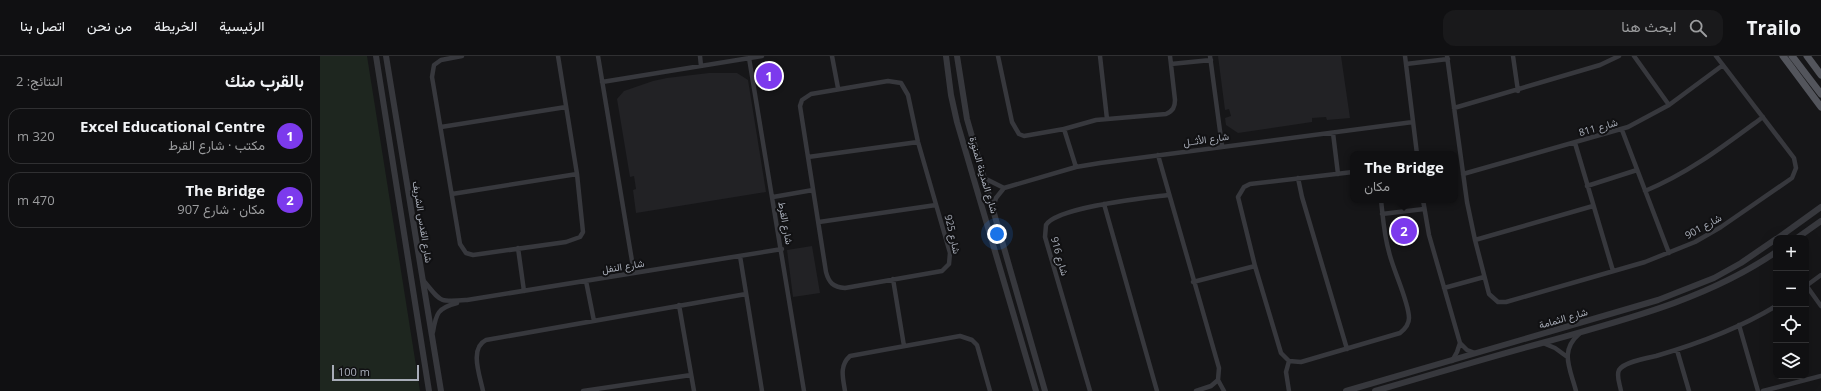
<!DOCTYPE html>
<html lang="ar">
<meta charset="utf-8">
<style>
body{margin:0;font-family:"Open Sans",Vazirmatn,sans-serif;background:#19191b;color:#f1f3f6;direction:rtl}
.controls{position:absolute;right:12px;bottom:12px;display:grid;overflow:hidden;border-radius:8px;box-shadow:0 4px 16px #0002}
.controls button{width:36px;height:36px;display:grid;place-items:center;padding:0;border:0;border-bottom:1px solid #303032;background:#101012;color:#f1f3f6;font:20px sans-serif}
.scale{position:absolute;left:12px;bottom:10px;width:87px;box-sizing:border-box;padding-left:4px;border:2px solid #a8adb8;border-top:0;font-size:11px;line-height:14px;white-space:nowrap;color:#a8adb8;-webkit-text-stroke:3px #111113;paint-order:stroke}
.you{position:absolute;left:677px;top:178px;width:14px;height:14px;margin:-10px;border:3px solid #fff;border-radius:50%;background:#1a73e8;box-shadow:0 0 0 6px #1a73e833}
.badge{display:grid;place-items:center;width:26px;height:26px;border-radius:50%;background:#7c3aed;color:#fff;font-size:13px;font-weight:700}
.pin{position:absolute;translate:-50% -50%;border:2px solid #fff;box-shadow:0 1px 4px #0006}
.popup{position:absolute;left:1030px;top:95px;width:108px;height:52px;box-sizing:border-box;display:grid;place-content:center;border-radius:8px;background:#101012;filter:drop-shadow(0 1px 3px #0005);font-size:13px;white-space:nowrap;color:#9c9d9f}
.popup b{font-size:15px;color:#f1f3f6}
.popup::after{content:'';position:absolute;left:50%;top:100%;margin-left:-8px;border:8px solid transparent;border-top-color:#101012}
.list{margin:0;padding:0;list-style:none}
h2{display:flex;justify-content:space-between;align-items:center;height:52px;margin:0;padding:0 16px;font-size:17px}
h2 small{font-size:13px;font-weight:400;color:#9c9d9f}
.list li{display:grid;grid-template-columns:26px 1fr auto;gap:12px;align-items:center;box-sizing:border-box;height:56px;margin:0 8px 8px;padding:0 8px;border:1px solid #303032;border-radius:12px}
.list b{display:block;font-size:15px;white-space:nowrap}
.list p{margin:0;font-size:13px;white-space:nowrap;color:#9c9d9f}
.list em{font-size:13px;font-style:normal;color:#9c9d9f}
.icon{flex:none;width:22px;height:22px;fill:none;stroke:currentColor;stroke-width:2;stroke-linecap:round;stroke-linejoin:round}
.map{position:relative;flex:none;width:1501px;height:335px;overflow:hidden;direction:ltr}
header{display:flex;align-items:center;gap:24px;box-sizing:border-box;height:56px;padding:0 20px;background:#101012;border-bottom:1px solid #303032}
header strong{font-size:19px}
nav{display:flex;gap:22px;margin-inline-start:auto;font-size:14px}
.search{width:280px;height:36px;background:#19191b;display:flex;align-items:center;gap:10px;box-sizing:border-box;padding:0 14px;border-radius:12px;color:#9c9d9f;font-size:15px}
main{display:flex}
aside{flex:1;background:#101012}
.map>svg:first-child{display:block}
.built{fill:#222225}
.green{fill:#1e261f}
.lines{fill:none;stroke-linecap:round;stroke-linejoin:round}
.minor{stroke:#37383d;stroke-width:4.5}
.tertiary{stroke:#37383d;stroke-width:6}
.primary{stroke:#53555c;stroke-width:7}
.labels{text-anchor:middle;stroke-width:4;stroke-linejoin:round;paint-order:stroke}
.street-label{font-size:10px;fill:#a8adb8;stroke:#111113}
</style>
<header>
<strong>Trailo</strong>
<div class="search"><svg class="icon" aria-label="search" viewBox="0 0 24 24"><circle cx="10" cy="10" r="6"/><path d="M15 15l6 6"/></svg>ابحث هنا</div>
<nav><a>الرئيسية</a><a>الخريطة</a><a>من نحن</a><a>اتصل بنا</a></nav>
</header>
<main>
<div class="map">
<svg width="1501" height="335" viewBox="0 0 1501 335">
<rect width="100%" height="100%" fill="#161618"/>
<path class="built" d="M898,0h123l9,62 -23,2 -1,-3 -14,1v4l-74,11 -12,-8 -1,-7 6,-2 -2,-7 -4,1z
M389,17h28l11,7 18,112 -130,21 -3,-23 3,-1 -2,-13 -4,1 -13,-78 7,-8 29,-10 14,-3z
M492,190l8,47 -27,4 -6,-47z"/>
<path class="green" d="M0,0h47l53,335h-100z"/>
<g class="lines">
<path class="minor" d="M142,0l-21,4 -7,5 -2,12 28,167 6,9 7,2 93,-13 14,-5 3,-5 -6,-58 -19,-118
M278,0l36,217
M380,0l1,10
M512,0l6,32
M678,0l14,66 7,12 5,2 40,-7 32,-9 70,-6c7,-3 9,-7 9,-14l-5,-44
M780,0l7,63
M890,0l12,90
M1085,0l12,98
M1127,0l20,146 8,38 14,54 9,8h8l139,-40 50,-20 26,-15 71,-49 4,-10 -2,-10 -78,-102
M1193,0l5,35
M1314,0l35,49
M429,2l55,333
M851,8l40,-4
M1086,8l42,-5
M568,25l13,2 7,12 10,47 32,111 -1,11 -7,7 -97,17c-12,-1 -16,-5 -19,-16l-26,-166 2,-6 9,-6z
M282,26l160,-26
M1134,52l146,-43 19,-9
M121,71l125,-20
M744,73l12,38
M1302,74l47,123
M1013,77l5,41
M1255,87l38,128
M838,99l61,213 -1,12 6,11
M488,101l110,-15
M1033,116l-103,12 -6,3 -6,10 17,69 26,87 8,8 12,1 99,-29c5,-4 9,-8 9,-15 0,-16 -16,-48 -20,-66 -5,-17 -6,-34 -8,-52
M1143,118l165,-47 41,-22 54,-40
M664,122l20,10
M978,122l4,19 45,152
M1267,130l50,-16
M1325,135c44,-18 80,-46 118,-74
M132,138l125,-20
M453,141l40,-7
M1103,144l6,35 31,108 7,7 8,3
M784,148l53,187
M673,152l3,-10 8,-10 72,-21 24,-4 313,-41
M1062,158l42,-5
M499,166l117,-17
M1155,184l118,-34
M198,192l6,43
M420,200l22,135
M573,223l11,67
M103,224c19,22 13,22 44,20l315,-51
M266,225l8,40
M873,226l62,-16
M1486,229l15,21
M1486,230l15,-11
M1124,232l40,-11
M359,249l15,86
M1419,269l19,66
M113,276c3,-19 5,-24 24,-29
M1223,287l12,5 11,8
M1357,294l12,41
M1132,305l5,-9 3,-9
M163,335c-3,-15 -14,-43 3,-51l260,-46
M263,335l108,-16
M525,335c-2,-13 -6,-25 5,-35l110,-20 12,4 5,5 13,46
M770,335l-45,-154 1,-12c11,-18 99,-27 122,-30
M876,335l15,-5 7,-6
M969,335l-3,-19 3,-11
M1256,335c-6,-23 -17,-40 4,-58
M1301,335c-1,-6 -5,-15 -2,-21 5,-8 28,-12 37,-14 41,-12 84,-28 120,-50
M1443,335l58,-15"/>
<path class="tertiary" d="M56,0l53,335
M66,0l55,335
M626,0l5,39 6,27 79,269
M637,0l10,63 78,272
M1458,182l43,-31
M1477,182l24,-17
M1026,335l312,-91 56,-22 27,-15 35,-24
M1055,335c56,-16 111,-33 167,-48 81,-23 164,-43 234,-91"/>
<path class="primary" d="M1463,0l38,51
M1472,0l29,38
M1487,0l14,19"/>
</g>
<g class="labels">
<g class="street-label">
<text transform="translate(1278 71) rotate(-16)" y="4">شارع 811</text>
<text transform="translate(886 83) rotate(-8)" y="4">شارع الأثــل</text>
<text transform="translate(664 119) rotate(74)" y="4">شارع المدينة المنورة</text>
<text transform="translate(103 166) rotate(81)" y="4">شارع القدس الشريف</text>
<text transform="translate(466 167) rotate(80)" y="4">شارع القرط</text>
<text transform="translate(1383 170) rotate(-29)" y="4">شارع 901</text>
<text transform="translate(633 178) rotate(77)" y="4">شارع 925</text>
<text transform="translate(740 200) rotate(74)" y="4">شارع 916</text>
<text transform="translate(303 210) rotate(-9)" y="4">شارع النفل</text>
<text transform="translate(1243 262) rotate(-16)" y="4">شارع الثمامة</text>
</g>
</g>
</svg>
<div class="controls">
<button>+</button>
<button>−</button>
<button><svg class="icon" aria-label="locate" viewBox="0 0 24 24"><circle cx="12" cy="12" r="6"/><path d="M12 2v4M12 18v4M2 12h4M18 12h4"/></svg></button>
<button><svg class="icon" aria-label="layers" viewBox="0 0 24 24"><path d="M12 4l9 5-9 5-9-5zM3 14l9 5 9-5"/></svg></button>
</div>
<div class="scale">100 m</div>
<div class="you"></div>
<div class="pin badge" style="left:449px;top:20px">1</div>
<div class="pin badge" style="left:1084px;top:175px">2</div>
<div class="popup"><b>The Bridge</b>مكان</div>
</div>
<aside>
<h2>بالقرب منك<small>النتائج: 2</small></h2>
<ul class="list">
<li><span class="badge">1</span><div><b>Excel Educational Centre</b><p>مكتب · شارع القرط</p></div><em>320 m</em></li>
<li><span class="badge">2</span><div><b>The Bridge</b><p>مكان · شارع 907</p></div><em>470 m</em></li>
</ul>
</aside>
</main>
